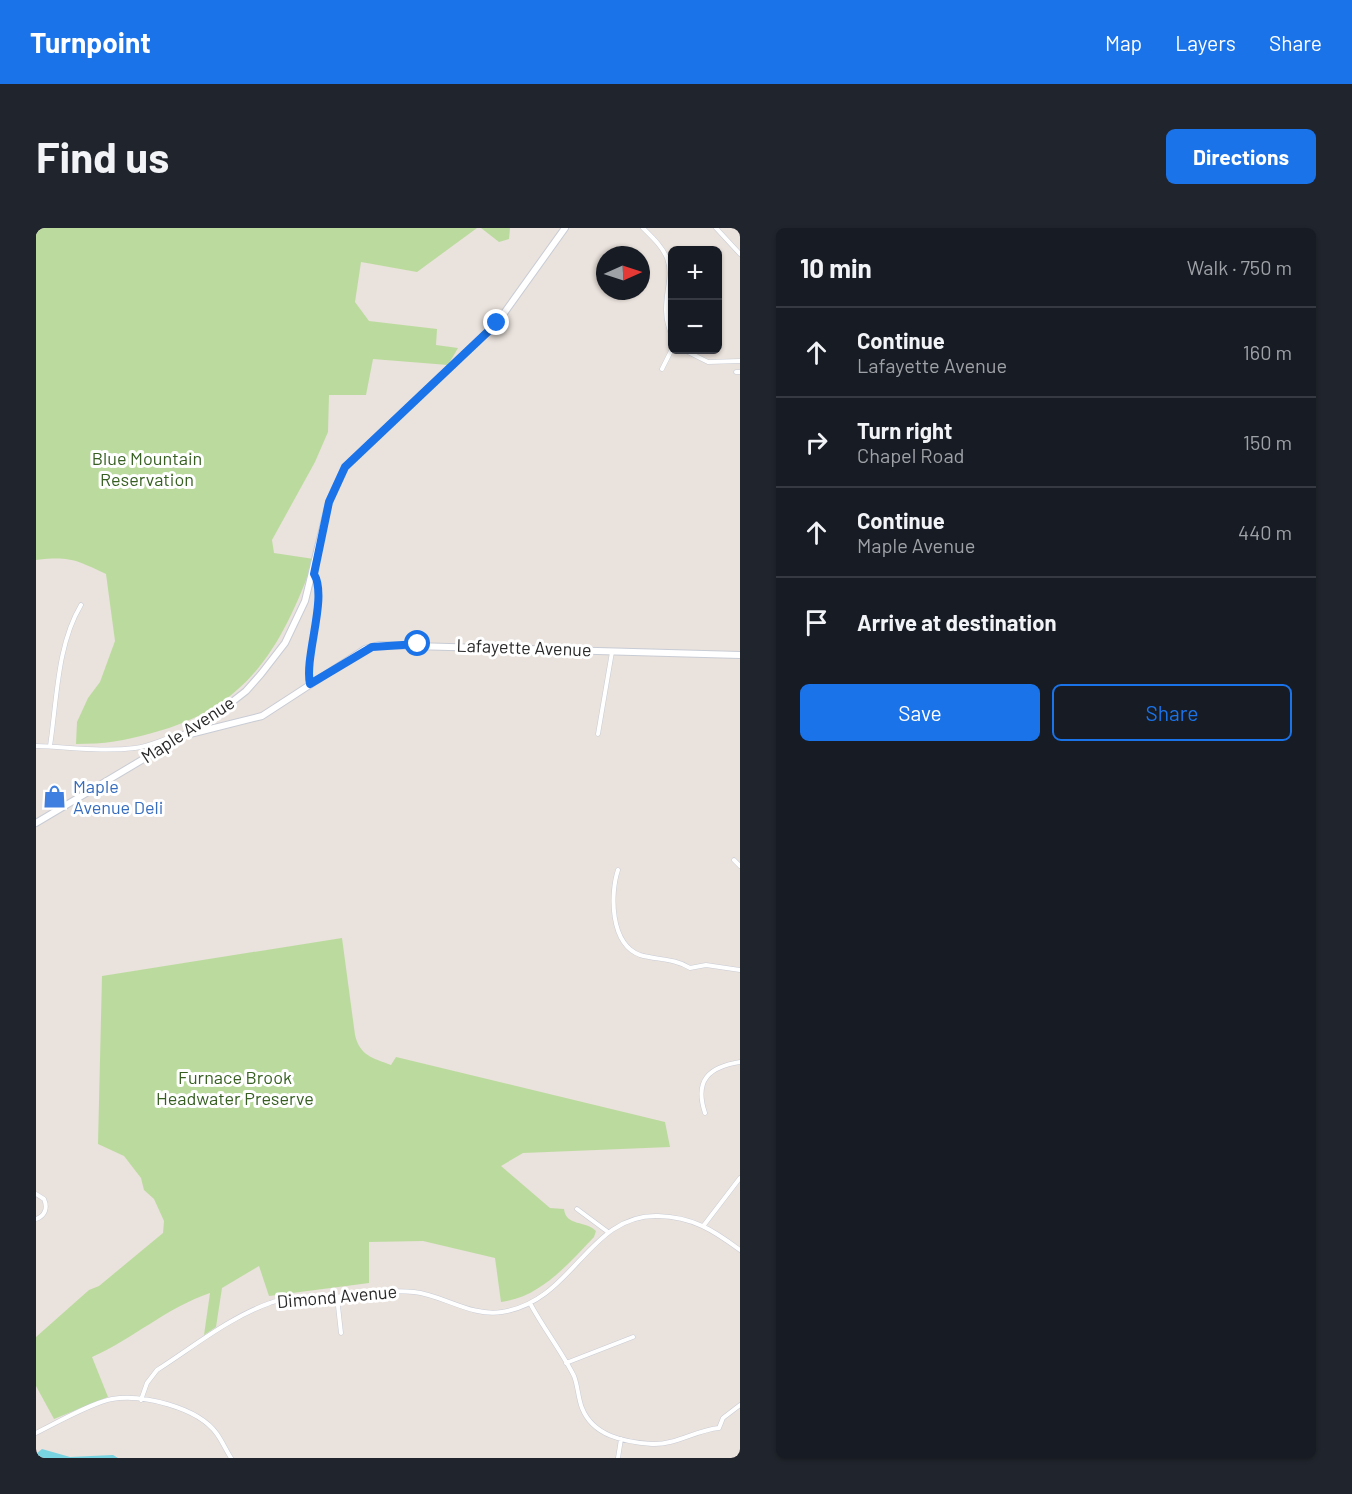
<!DOCTYPE html>
<meta charset="utf-8">
<style>
body{margin:0;font-family:Barlow,sans-serif;background:#20242c;color:#f1f3f6}
.controls{position:absolute;right:18px;top:18px;display:grid;overflow:hidden;border-radius:9px;box-shadow:0 2px 4px #0004}
.controls button{width:54px;height:54px;display:grid;place-items:center;padding:0;border:0;border-bottom:2px solid #363941;background:#171b24;color:#f1f3f6;font:30px sans-serif}
.compass{position:absolute;left:560px;top:18px;width:54px;height:54px;border-radius:50%;background:#171b24;box-shadow:0 2px 4px #0004;rotate:87deg}
.stop{position:absolute;width:18px;height:18px;margin:-14px;border:4px solid #1a73e8;border-radius:50%;background:#fff}
.stop.end{background:#1a73e8;border-color:#fff;box-shadow:0 2px 6px #0008}
.list{margin:0;padding:0;list-style:none}
h2{display:flex;justify-content:space-between;align-items:center;height:78px;margin:0;padding:0 24px;font-size:26px}
h2 small{font-size:20px;font-weight:400;color:#9ea1a6}
.list li{display:grid;grid-template-columns:39px 1fr auto;gap:18px;align-items:center;box-sizing:border-box;height:90px;padding:0 24px;border-top:2px solid #363941}
.list b{display:block;font-size:22px;white-space:nowrap}
.list p{margin:0;font-size:20px;white-space:nowrap;color:#9ea1a6}
.list em{font-size:20px;font-style:normal;color:#9ea1a6}
.actions{display:flex;gap:12px;padding:18px 24px}
.actions a{flex:1;padding:14px 0;border:2px solid #1a73e8;border-radius:9px;text-align:center;font-size:21px;color:#1a73e8}
.actions .main{background:#1a73e8;color:#fff}
.icon{flex:none;width:33px;height:33px;fill:none;stroke:currentColor;stroke-width:2;stroke-linecap:round;stroke-linejoin:round}
.map{position:relative;flex:none;width:704px;height:1230px;overflow:hidden;border-radius:9px}
header{display:flex;align-items:center;gap:36px;box-sizing:border-box;height:84px;padding:0 30px;background:#1a73e8;color:#fff}
header strong{font-size:28px}
nav{display:flex;gap:33px;margin-inline-start:auto;font-size:21px}
.intro{display:flex;align-items:center;justify-content:space-between;box-sizing:border-box;height:144px;padding:0 36px}
h1{margin:0;font-size:42px}
.button{padding:15px 27px;border-radius:9px;background:#1a73e8;color:#fff;font-size:21px;font-weight:700}
main{display:flex;gap:36px;padding:0 36px}
aside{flex:1;background:#171b24;border-radius:9px;box-shadow:0 2px 4px #0004}
.map>svg:first-child{display:block}
.green{fill:#bbdb9e}
.water{fill:#79d4e2}
.lines{fill:none;stroke-linecap:round;stroke-linejoin:round}
.street-casing{stroke:#c8ccd5;stroke-width:5}
.secondary-casing{stroke:#c8ccd5;stroke-width:8}
.street{stroke:#fff;stroke-width:4}
.secondary{stroke:#fff;stroke-width:6}
.route{stroke:#1a73e8;stroke-width:8}
.labels{text-anchor:middle;stroke-width:6;stroke-linejoin:round;paint-order:stroke}
.park-label{font-size:18px;fill:#365f21;stroke:#fff}
.street-label{font-size:18px;fill:#292929;stroke:#fff}
.shop-label{font-size:18px;fill:#366cbe;stroke:#fff;text-anchor:start}
</style>
<header>
<strong>Turnpoint</strong>
<nav><a>Map</a><a>Layers</a><a>Share</a></nav>
</header>
<div class="intro"><h1>Find us</h1><a class="button">Directions</a></div>
<main>
<div class="map">
<svg width="704" height="1230" viewBox="0 0 704 1230">
<rect width="100%" height="100%" fill="#eae2dc"/>
<path class="green" d="M0,0h441l-60,44 -56,-10 -6,40 14,19 68,8 -1,16 22,3 -10,17 -75,-6 -7,36h-37l-1,37 -13,30 -43,78 2,13 40,6c-32,88 -66,149 -162,174 -28,8 -48,11 -76,11l1,-22 11,-24 12,-16 15,-41 -9,-67c-30,-14 -36,-18 -70,-14z
M445,0h29l-1,11 -10,3z
M306,710l13,97c5,21 18,23 36,30l5,-8 269,65 5,25 -147,6 -22,13 49,42 14,1c2,18 22,11 32,22l-2,6c-26,27 -53,60 -93,65l-6,-44 -72,-17 -54,1v41l-100,13 -10,-30 -37,22 -6,39 -12,8 6,-42c-44,15 -77,46 -118,64l16,40 -54,22 -18,-33v-49l53,-47 10,-4 64,-53 1,-12 -10,-22 -10,-9 -3,-12 -17,-22 -26,-12 4,-168z"/>
<path class="water" d="M6,1221l28,8 43,-2 5,3h-82v-4z"/>
<g class="lines">
<defs>
<path id="street" d="M607,0c9,9 19,18 24,30 9,24 -10,45 5,78
M680,0l24,26
M648,122l24,12 32,-1
M626,141l10,-20
M700,144h4
M274,456c-5,-26 17,-88 4,-110
M562,506l14,-82
M0,518c33,1 66,6 99,2 16,-2 29,-10 45,-13
M14,518c7,-46 7,-101 31,-141
M698,632l6,6
M582,642c-8,24 -8,74 22,85 17,5 34,3 50,13l16,-3 34,5
M669,885c-11,-33 4,-46 35,-51
M0,966l8,5c4,9 1,17 -8,20
M541,981l31,23
M668,997l36,-47
M301,1069l4,36
M495,1077c13,24 31,47 43,71 4,10 4,22 8,32 11,28 42,34 70,36 24,1 44,-14 67,-16l4,-10 17,-13
M530,1135l67,-26
M105,1172l6,-17 10,-13c36,-23 73,-53 113,-67 18,-7 44,-4 63,-6 28,-2 54,-8 81,-5 29,3 57,25 88,20 72,-11 86,-98 156,-96 35,1 55,14 82,34
M0,1205c20,-10 55,-30 76,-34 30,-5 86,8 105,35 5,7 9,16 14,24
M582,1230l3,-19"/>
<path id="secondary" d="M154,506l72,-18 103,-67 14,-4 361,10
M0,595l173,-103 37,-29 15,-17 24,-31 20,-42 24,-99 16,-35 152,-144 68,-95"/>
</defs>
<use href="#street" class="street-casing"/>
<use href="#secondary" class="secondary-casing"/>
<use href="#street" class="street"/>
<use href="#secondary" class="secondary"/>
</g>
<g class="lines">
<path class="route" d="M382,416l-46,3 -62,37c-6,-27 18,-87 4,-110l15,-72 16,-35 152,-144"/>
</g>
<defs>
<symbol id="shop-bare" viewBox="-9 -9 18 18"><path d="M-5-2.5h2.3a2.7 3.5 0 0 1 5.4 0H5L5.5 6h-11ZM-1.5-2.5h3a1.5 2.3 0 0 0-3 0Z" fill="#3f7fe0" stroke="#fff" stroke-width="2.5" paint-order="stroke"/></symbol>
</defs>
<g fill-rule="evenodd">
<use href="#shop-bare" x="2" y="552" width="33" height="33"/>
</g>
<g class="labels">
<g class="park-label">
<text x="111" y="237">Blue Mountain<tspan x="111" dy="21">Reservation</tspan></text>
<text x="199" y="856">Furnace Brook<tspan x="199" dy="21">Headwater Preserve</tspan></text>
</g>
<g class="street-label">
<text transform="translate(488 420) rotate(2)" y="6">Lafayette Avenue</text>
<text transform="translate(152 502) rotate(-33)" y="6">Maple Avenue</text>
<text transform="translate(301 1069) rotate(-5)" y="6">Dimond Avenue</text>
</g>
<g class="shop-label">
<text x="37" y="565">Maple<tspan x="37" dy="21">Avenue Deli</tspan></text>
</g>
</g>
</svg>
<div class="controls">
<button>+</button>
<button>−</button>
</div>
<svg class="compass" viewBox="-18 -18 36 36"><path d="M0-13l5 13h-10z" fill="#e53935"/><path d="M0 13l5-13h-10z" fill="#9ea1a6"/></svg>
<div class="stop" style="left:382px;top:416px"></div>
<div class="stop end" style="left:461px;top:95px"></div>
</div>
<aside>
<h2>10 min<small>Walk · 750 m</small></h2>
<ul class="list">
<li><svg class="icon" aria-label="ahead" viewBox="0 0 24 24"><path d="M12 20V5M6 11l6-6 6 6"/></svg><div><b>Continue</b><p>Lafayette Avenue</p></div><em>160 m</em></li>
<li><svg class="icon" aria-label="right" viewBox="0 0 24 24"><path d="M7 20v-9h11M14 6l5 5-5 5"/></svg><div><b>Turn right</b><p>Chapel Road</p></div><em>150 m</em></li>
<li><svg class="icon" aria-label="ahead" viewBox="0 0 24 24"><path d="M12 20V5M6 11l6-6 6 6"/></svg><div><b>Continue</b><p>Maple Avenue</p></div><em>440 m</em></li>
<li><svg class="icon" aria-label="arrive" viewBox="0 0 24 24"><path d="M6 21V4h12l-3 4 3 4H6"/></svg><div><b>Arrive at destination</b></div></li>
</ul>
<div class="actions"><a class="main">Save</a><a>Share</a></div>
</aside>
</main>
